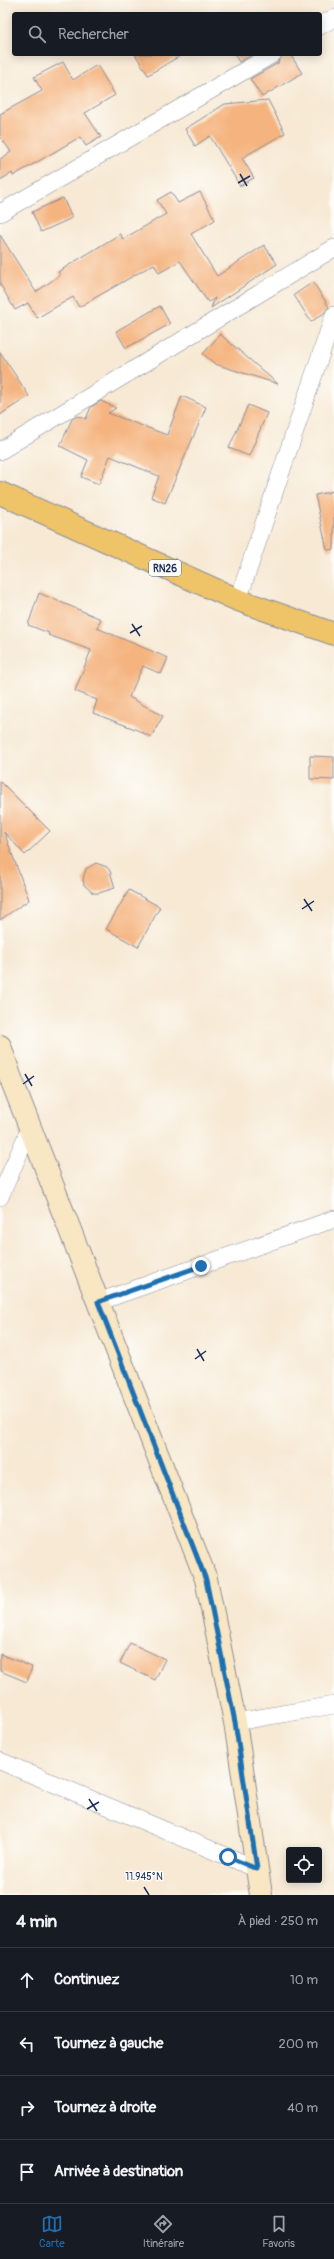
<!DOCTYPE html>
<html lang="fr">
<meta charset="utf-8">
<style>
body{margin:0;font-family:Pangolin,sans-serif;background:#20242c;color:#f1f3f6}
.controls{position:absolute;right:12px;bottom:12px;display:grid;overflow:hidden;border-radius:4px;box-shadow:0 2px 10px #0003}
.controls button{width:36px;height:36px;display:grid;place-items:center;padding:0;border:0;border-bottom:1px solid #363941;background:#171b24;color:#f1f3f6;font:20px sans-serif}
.stop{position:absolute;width:12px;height:12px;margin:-9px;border:3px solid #1f6fb2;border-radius:50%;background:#fff}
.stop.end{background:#1f6fb2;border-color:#fff;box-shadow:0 1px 4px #0008}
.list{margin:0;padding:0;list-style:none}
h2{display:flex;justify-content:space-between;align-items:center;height:52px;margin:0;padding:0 16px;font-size:17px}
h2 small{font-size:13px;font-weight:400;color:#9ea1a6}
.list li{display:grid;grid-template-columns:26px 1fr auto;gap:12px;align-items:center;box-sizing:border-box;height:64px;padding:0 16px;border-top:1px solid #363941}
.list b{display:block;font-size:15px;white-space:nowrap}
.list em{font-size:13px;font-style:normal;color:#9ea1a6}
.icon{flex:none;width:22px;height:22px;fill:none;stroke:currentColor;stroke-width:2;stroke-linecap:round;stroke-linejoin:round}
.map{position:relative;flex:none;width:334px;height:1895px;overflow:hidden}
.search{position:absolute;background:#171b24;box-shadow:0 2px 10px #0003;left:12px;right:12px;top:12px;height:44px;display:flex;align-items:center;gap:10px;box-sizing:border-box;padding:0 14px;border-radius:4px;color:#9ea1a6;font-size:15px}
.sheet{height:308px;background:#171b24}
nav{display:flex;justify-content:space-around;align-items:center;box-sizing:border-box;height:56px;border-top:1px solid #363941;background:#171b24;font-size:11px;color:#9ea1a6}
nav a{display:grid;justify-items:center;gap:2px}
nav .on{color:#1f6fb2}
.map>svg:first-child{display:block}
.building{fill:#f5b47f}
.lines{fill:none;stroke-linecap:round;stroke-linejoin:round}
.street-casing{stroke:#898c99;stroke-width:18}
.secondary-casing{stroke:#898c99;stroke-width:24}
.primary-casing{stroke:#898c99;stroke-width:24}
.street{stroke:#fff;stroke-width:17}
.secondary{stroke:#f9e7c3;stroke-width:22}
.primary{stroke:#efc469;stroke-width:22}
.route{stroke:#1f6fb2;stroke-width:5}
.ticks{fill:none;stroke:#1b2f5e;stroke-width:1.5}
.labels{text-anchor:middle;stroke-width:3;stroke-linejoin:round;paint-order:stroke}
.shield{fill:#fdfcf7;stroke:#5f6c8c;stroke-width:1}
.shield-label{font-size:10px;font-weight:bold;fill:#1b2f5e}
.ticks-label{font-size:10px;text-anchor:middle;fill:#1b2f5e;stroke:#fdfcf7;stroke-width:3;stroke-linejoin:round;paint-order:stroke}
</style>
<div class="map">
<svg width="334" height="1895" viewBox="0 0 334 1895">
<rect width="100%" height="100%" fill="#fdfcf7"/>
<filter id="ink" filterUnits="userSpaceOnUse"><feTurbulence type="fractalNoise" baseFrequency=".025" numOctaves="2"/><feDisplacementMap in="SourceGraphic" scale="8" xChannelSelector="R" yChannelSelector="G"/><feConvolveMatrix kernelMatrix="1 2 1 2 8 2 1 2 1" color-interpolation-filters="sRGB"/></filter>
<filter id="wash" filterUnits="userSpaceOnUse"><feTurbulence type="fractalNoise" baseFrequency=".012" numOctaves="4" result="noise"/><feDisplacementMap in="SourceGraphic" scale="16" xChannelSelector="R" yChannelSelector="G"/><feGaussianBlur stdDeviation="0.9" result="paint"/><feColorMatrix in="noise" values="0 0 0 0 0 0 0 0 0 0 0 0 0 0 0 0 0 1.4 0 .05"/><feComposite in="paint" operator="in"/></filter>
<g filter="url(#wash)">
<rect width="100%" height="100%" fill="#f7e9d4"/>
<g id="blocks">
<path class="building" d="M135,54h48l-35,21z
M234,54h19l-14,8z
M283,54h7l12,19 -40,24 -12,-18 28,-16z
M63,62l10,18 24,-15 18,30 -30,18 16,24 -15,9 -6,-9 -67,39 -1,-3 -12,7v-21l11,-7 -11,-16v-22l42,-23 -8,-14z
M268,100l17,33 -43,25 12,20 -14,8 -30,-50 -15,10 -10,-17 40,-25z
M171,192l7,11 22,-11 15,28 -24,14 26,42 47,-31 13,19 -66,44 4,-10 -7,4 -28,-41 -21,12 -5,-9 -75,43 -6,-10 -36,21 -9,-15 -13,7 -15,-26v-49l36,57 24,-17 -2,-3 16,-10 46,-28 3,5 43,-25 -9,-14z
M63,198l9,20 -31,14 -9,-20z
M313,282l16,25 -5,6 -13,9 -17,-27z
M160,306l10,18 -44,24 -10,-17z
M220,334l58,50 -63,-20 -12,-10z
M0,352l29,44 -29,19z
M182,396l24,11 -41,96 -14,-6 8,-21 -49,-20 -11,28 -18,-7 7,-17 -28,-14 12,-27 6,-3 8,3 5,-12 10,-6 15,7 -8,5 59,22z
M248,405l19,8 -18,43 -20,-8z
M334,491v58l-7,1 -12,-55z
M39,593l62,26 -4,9 71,30 -7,16 -18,-8 -14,31 34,19 -12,21 -16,-8 -42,-16 4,-13 -22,-9 16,-41 -43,-15 1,-2 -21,-8z
M310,756l24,1v23l-24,-1z
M0,781l50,50 -25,24 -21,-23 25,68 -29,20z
M96,863l11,4 3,4 5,17 -16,5h-6l-9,-8 -1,-6 3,-10z
M129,890l31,17 -22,40 -32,-18z
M130,1643l35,16 -10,21 -35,-17z
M0,1654l32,13 -5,15 -27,-11z"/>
</g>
</g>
<g filter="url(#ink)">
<use href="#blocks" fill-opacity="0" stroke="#898c99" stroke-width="1"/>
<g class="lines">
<defs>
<path id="street" d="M320,26l14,-8
M0,213l273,-159
M0,451l334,-203
M238,600l96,-285
M0,1197l30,-69
M98,1302l236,-83
M235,1722l99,-17
M0,1761l257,108"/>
<path id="secondary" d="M0,1046l10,30 196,503 29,143 26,173"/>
<path id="primary" d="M0,493l238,107 96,34"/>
</defs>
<use href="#street" class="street-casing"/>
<use href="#secondary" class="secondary-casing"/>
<use href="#primary" class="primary-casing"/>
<use href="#street" class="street"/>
<use href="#secondary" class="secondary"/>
<use href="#primary" class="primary"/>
</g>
</g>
<g class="lines" filter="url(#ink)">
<path class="route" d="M201,1266l-103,36 108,278 29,142 22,147 -29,-12"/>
</g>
<path class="ticks" d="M240,174l7,12M238,183l12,-7M132,624l8,12M130,633l12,-7M304,899l8,12M302,909l12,-8M25,1074l7,12M23,1084l11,-8M197,1349l7,12M195,1359l11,-8M89,1799l8,12M87,1809l12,-7M144,1887l5,8"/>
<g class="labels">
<rect class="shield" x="149" y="560" width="32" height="16" rx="3"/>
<g class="shield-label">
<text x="165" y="572">RN26</text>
</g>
</g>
<g class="ticks-label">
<text x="144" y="1880">11.945°N</text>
</g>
</svg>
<div class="controls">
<button><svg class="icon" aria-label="locate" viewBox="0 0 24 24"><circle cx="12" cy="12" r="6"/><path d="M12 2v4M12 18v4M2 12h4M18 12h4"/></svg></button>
</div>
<div class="stop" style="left:228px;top:1857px"></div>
<div class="stop end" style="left:201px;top:1266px"></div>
<div class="search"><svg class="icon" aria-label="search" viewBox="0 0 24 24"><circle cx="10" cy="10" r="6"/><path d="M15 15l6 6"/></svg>Rechercher</div>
</div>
<section class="sheet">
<h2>4 min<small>À pied · 250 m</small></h2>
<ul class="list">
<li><svg class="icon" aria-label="ahead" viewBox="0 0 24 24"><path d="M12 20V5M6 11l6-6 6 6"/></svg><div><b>Continuez</b></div><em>10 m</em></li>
<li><svg class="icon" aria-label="left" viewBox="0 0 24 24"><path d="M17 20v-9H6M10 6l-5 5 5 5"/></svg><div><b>Tournez à gauche</b></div><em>200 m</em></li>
<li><svg class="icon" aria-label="right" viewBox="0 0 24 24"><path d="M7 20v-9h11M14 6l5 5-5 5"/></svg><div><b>Tournez à droite</b></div><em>40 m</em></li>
<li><svg class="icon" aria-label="arrive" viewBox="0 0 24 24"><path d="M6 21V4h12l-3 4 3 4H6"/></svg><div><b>Arrivée à destination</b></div></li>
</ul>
</section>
<nav>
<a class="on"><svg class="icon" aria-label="map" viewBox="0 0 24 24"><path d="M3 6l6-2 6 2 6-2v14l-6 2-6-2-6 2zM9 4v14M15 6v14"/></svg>Carte</a>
<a><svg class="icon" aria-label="directions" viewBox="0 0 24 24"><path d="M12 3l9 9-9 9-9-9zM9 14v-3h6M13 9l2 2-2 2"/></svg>Itinéraire</a>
<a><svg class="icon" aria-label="saved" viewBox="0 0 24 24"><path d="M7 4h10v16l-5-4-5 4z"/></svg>Favoris</a>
</nav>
